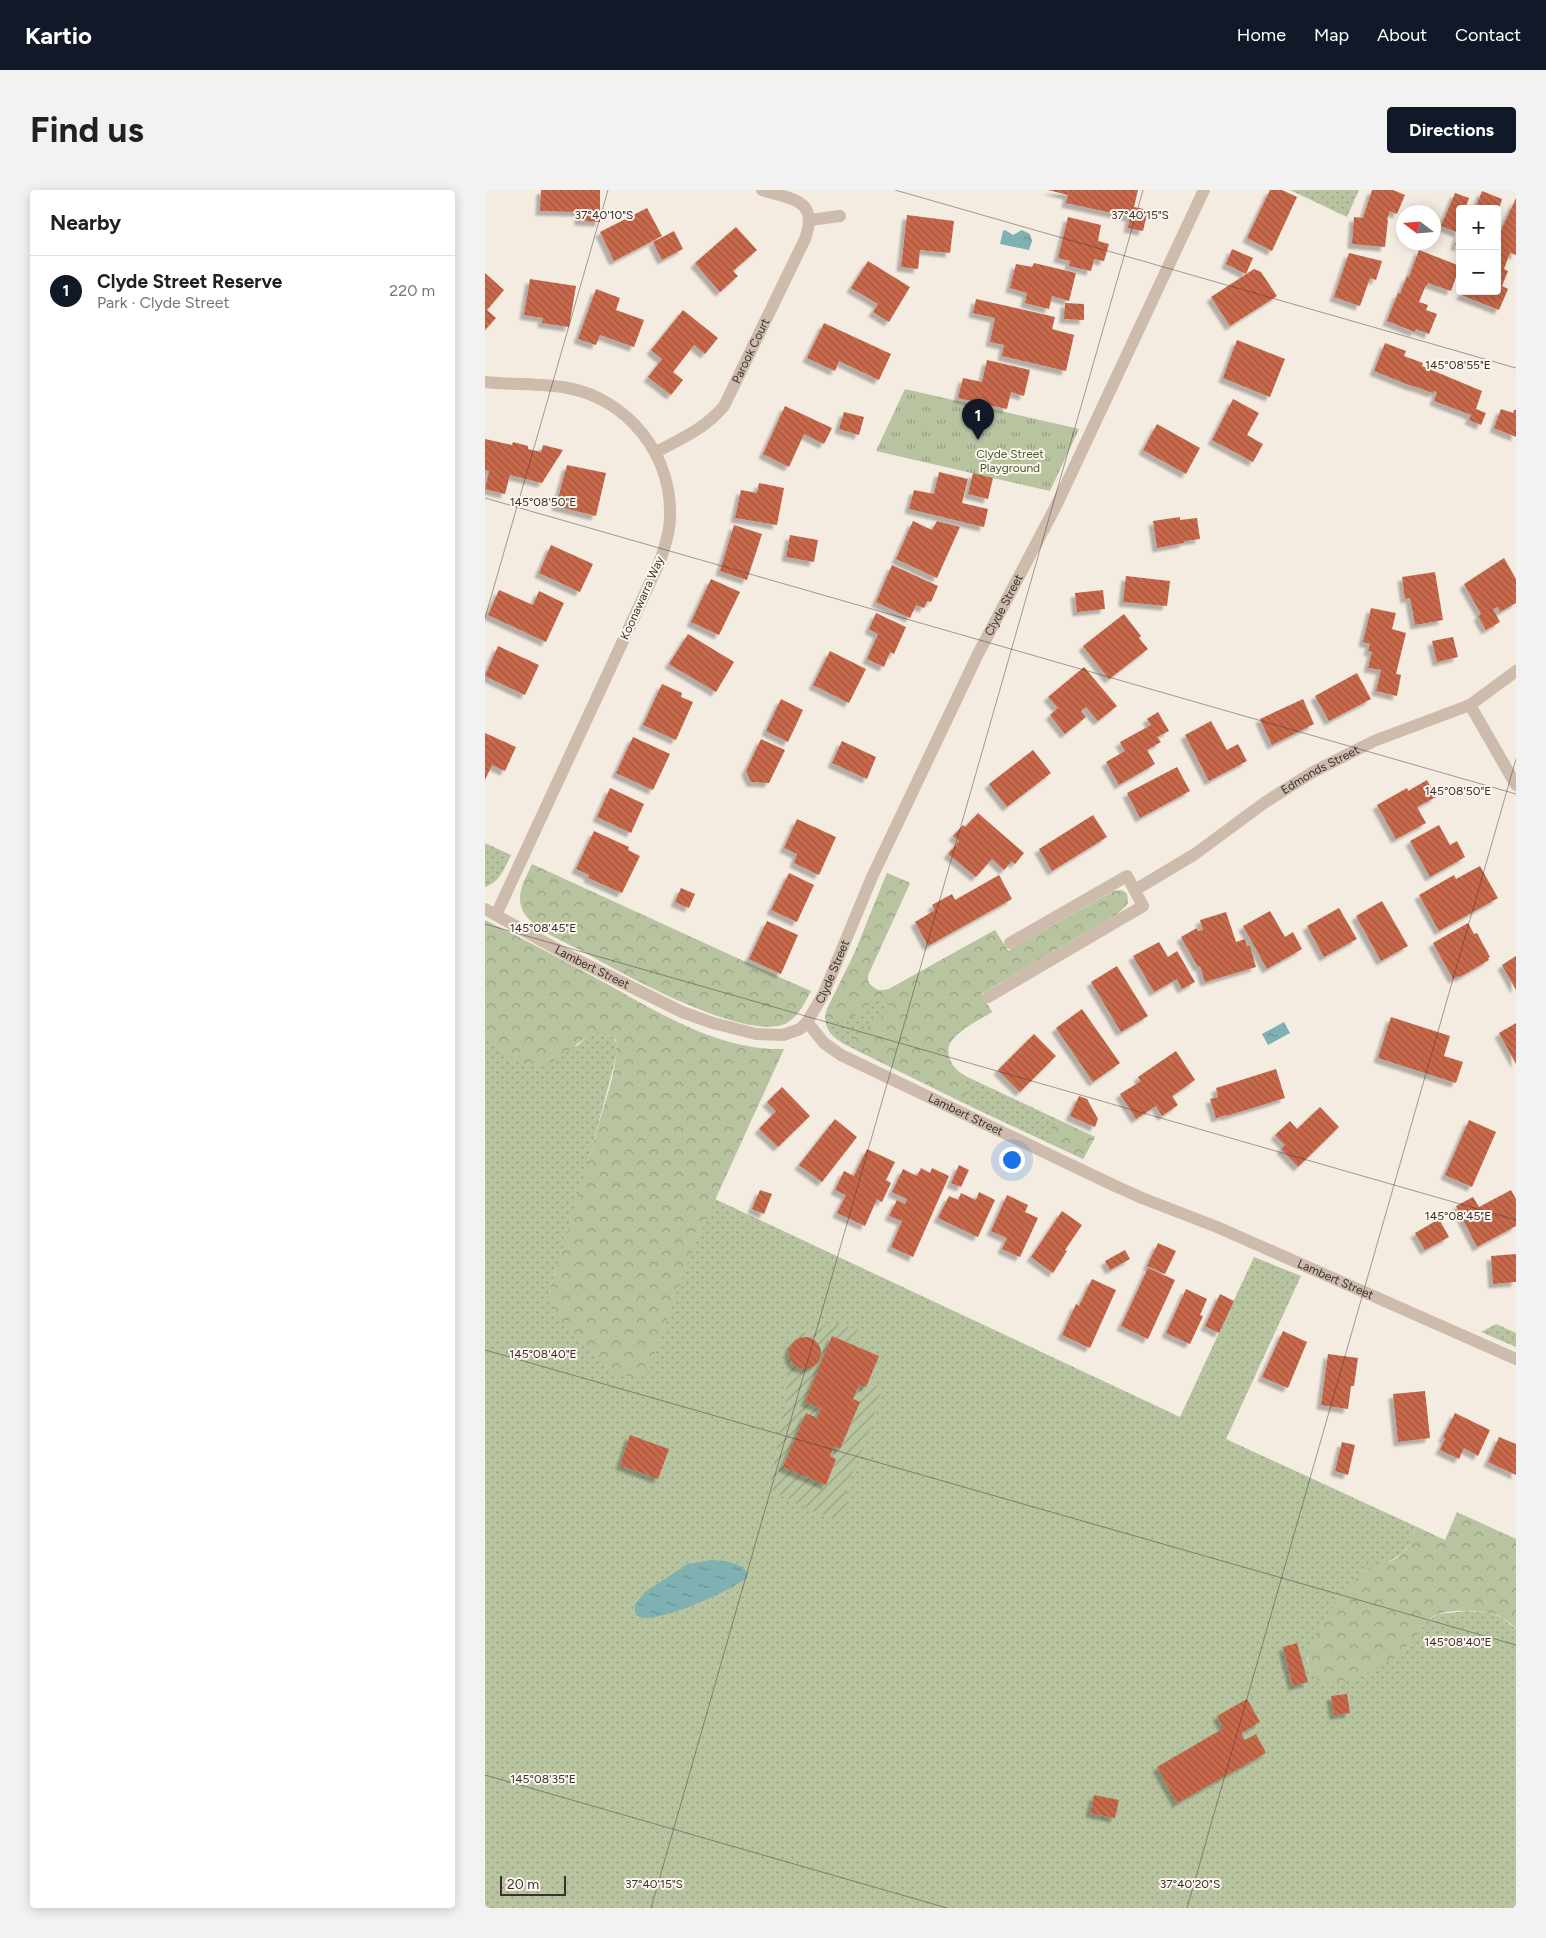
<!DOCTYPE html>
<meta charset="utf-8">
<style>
body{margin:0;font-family:Figtree,sans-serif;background:#f2f2f2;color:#202124}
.controls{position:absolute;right:15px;top:15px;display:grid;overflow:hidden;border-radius:5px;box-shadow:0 2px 12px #0003}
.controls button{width:45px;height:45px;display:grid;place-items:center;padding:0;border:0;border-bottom:1px solid #e0e0e0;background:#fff;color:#202124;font:25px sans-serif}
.compass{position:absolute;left:911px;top:15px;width:45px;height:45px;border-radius:50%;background:#fff;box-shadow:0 2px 12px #0003;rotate:286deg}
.scale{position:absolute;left:15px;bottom:12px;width:66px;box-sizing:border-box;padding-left:5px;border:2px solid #3b302b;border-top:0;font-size:14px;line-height:18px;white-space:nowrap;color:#3b302b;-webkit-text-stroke:4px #fbf5ee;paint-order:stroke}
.you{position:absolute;left:526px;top:969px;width:18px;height:18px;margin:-12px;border:4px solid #fff;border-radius:50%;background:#1a73e8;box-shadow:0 0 0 8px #1a73e833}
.badge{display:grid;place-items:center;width:32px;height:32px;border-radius:50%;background:#111827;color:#fff;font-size:16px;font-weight:700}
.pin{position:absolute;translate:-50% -41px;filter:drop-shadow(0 1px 2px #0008)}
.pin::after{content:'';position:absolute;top:26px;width:18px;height:15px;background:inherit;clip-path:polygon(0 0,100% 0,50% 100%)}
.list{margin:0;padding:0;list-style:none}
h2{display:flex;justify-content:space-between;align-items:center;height:65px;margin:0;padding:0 20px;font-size:21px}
h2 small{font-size:16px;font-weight:400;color:#757577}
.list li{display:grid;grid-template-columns:32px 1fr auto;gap:15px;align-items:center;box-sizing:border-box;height:70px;padding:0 20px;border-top:1px solid #e0e0e0}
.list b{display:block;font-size:19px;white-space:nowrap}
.list p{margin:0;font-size:16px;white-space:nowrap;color:#757577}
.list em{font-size:16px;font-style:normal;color:#757577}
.map{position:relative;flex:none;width:1031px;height:1718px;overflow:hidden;border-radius:5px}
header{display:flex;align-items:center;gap:30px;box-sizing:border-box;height:70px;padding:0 25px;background:#111827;color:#fff}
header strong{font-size:24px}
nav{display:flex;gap:28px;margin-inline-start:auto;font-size:18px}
.intro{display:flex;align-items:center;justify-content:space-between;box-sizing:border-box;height:120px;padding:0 30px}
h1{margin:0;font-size:35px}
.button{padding:12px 22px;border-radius:5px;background:#111827;color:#fff;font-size:18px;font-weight:700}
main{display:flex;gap:30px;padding:0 30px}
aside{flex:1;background:#fff;border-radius:5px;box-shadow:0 2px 12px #0003}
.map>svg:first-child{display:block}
.grass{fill:url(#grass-dots)}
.forest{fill:url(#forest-crowns)}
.park{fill:url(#park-tufts)}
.garden{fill:url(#garden-furrows)}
.water{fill:url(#water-ripples)}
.building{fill:url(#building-back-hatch);filter:url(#shadow)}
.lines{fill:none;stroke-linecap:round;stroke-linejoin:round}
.minor{stroke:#cdbbac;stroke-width:12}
.ticks{fill:none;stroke:#3b302b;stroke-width:1;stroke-opacity:0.45}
.labels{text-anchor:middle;stroke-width:4;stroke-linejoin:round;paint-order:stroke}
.street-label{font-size:12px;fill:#3b302b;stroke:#fbf5ee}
.park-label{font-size:12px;fill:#4a5a2e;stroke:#fbf5ee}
.ticks-label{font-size:12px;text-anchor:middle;fill:#3b302b;stroke:#fbf5ee;stroke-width:4;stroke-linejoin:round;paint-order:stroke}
</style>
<header>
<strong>Kartio</strong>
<nav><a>Home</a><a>Map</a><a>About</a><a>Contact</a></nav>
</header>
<div class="intro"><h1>Find us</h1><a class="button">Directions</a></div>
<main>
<aside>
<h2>Nearby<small></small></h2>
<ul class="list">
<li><span class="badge">1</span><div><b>Clyde Street Reserve</b><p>Park · Clyde Street</p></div><em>220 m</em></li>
</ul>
</aside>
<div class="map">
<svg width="1031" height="1718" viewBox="0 0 1031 1718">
<defs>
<pattern id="grass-dots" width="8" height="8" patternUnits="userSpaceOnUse" patternTransform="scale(1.25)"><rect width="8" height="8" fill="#b8c4a0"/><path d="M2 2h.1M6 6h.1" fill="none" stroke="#97a083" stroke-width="1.8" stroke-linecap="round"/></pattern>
<pattern id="forest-crowns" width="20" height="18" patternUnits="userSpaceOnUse" patternTransform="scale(1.25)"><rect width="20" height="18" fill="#b8c4a0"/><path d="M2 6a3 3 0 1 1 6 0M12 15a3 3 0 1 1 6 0" fill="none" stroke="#97a083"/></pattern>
<pattern id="park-tufts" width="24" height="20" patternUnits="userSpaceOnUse" patternTransform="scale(1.25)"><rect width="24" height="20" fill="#b8c4a0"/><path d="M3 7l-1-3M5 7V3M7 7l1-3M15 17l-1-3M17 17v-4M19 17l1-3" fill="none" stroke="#97a083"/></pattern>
<pattern id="garden-furrows" width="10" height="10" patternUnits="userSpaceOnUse" patternTransform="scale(1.25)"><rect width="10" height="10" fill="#b8c4a0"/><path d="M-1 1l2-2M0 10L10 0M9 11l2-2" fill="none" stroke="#97a083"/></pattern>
<pattern id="water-ripples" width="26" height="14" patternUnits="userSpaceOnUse" patternTransform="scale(1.25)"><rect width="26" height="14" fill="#7fb0b2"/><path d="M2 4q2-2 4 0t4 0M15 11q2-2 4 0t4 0" fill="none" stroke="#699091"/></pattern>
<pattern id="building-back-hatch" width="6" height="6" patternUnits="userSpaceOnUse" patternTransform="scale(1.25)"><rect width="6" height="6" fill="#c8694b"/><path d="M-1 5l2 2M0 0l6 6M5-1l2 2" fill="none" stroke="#a4573f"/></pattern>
<filter id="shadow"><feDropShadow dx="-4.5" dy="4.5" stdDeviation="1" flood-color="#0004"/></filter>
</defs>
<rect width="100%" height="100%" fill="#f4ebe1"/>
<path class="grass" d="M805,0h69l-12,27z
M0,653l26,12c-7,14 -11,27 -26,32z
M402,683l23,10 -42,92c-1,13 9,18 21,14l106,-59 13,21 106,-60 8,-1 5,4 1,9 -11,11 -136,79 11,19c-21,13 -68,34 -31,62l134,63 -12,22 -105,-49 -134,-66c-15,-9 -22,-18 -17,-35l28,-57z
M116,841c22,6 16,20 12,38l-41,153 -21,63 -2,10 145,-49 21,-47 465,218 74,-160 47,19 -75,163 189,87 -4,16 -9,12 -19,11 -19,6 -54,77 -3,12 3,11 96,-24 20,-25 12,-8 29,-3 22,2 12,4 15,12v279h-1031v-873l19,17 73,-6 15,-14z
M1011,1134l20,9v14l-35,-15z"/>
<path class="forest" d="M47,674l247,113 32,14c-7,13 -14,29 -29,34 -45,13 -159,-51 -200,-74 -17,-9 -50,-22 -59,-40 -8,-16 2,-32 9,-47z
M402,683l23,10 -42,92v8l11,8 10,-2 106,-59 13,21 106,-60 11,1 3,8 -2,6 -9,8 -136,80 11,18c-11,6 -24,12 -34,20 -17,14 -10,36 8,44l1,12 -3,15 -106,-52 -4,-4v-9l3,-4 30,-21 2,-8c-16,-21 -35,32 -64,13l2,-9 28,-57z
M0,730c41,20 82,42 122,64 54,30 113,67 177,65l-90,197 -47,128c-8,3 -19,3 -27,0 -16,-5 -62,-51 -68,-66 -4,-8 -3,-15 -1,-23 17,-51 31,-103 46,-155 7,-26 22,-64 19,-90 -25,-27 -47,25 -79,26 -19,1 -39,-18 -52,-31z
M571,929l39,18 -12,22 -35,-17 2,-10z
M972,1322l59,27v90c-4,-5 -10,-9 -15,-12 -14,-7 -54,-9 -67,-1 -12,7 -18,21 -28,31 -16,16 -67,47 -89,32 -10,-7 -11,-22 -7,-32 7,-19 36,-62 52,-74 12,-10 28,-7 41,-20 7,-8 10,-16 12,-27l30,14z"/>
<path class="park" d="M420,199l174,40 -29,62 -174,-40z"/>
<path class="garden" d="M355,1134l21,7 -6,14 -23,-9 -27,65 16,7 -4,9 -12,-4 -22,54 43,18 10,-26 -6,-3 4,-10 7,3 19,-46 -7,-4 6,-14 7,2 3,-6 13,8 -13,43 -20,48 -2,7 -1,26c-14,15 -61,-17 -77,-24l16,-84 3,-37 -1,-17 6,-14 32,-12z"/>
<path class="water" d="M520,40l8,5 9,-5 8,4 2,7 -3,9 -29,-6 3,-13z
M799,832l6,11 -22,12 -6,-11z
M227,1370c12,1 33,2 36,16l-2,3c-17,11 -93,49 -110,36l-1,-5v-5l10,-13 43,-28z"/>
<path class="building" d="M56,0h59v32l-21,-1v-9l-39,-1z
M563,0h90l-4,17 14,3 -5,21 -15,-3 2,-11 -64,-14 2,-8z
M785,0h12l15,7 -25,54 -25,-13z
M887,0h21l12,5 -8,19 -7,-3 -3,9h1l-3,27 -33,-3 2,-27 9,1z
M997,1l20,8 -3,10h-24z
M970,3l14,5 -4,11h-5v38l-5,-2 4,-12 -18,-7z
M1031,8v57l-6,-2 -6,16 4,2 -6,15 6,3 -9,21 -38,-15 2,-4h34v-52z
M162,18l15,28 -48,25 -14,-29z
M422,25l47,6 -4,32 -30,-3 -2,19 -17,-2z
M583,27l33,8 -3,16 11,3 -5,17 -10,-2 -3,12 -22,-5 1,-5 -12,-3z
M251,37l21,23 -24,21 5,5 -18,16 -25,-29z
M189,41l9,18 -21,11 -9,-18z
M747,59l21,9 -7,16 -20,-10z
M934,60l41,16 -9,25 -23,-8 -1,3 -1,-1 -7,17 9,3 -2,5 11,4 -8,20 -13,-5 -1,3 -28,-11 11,-28 2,1 7,-18 2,1z
M864,63l33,8 -6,19 -6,-2 -10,28 -26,-9z
M383,71l42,26 -21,35 -16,-10 5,-8 -27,-16z
M549,73l42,10 -7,28 -17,-5 -3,13 -24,-6 2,-10 -17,-5 6,-24 16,3z
M769,79l7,3 16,24 -47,30 -19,-29z
M0,83l19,17 -17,20 9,8 -11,12z
M45,89l46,7 -7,41 -27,-4 1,-5 -19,-3z
M111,99l24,9 -4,12 28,10 -10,27 -34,-12 -4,10 -18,-6z
M491,109l79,18 -3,12 22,6 -8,36 -64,-15 2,-11 -14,-3 5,-24 -22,-5z
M580,113l19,1v16l-20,-1z
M198,120l35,28 -13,16 -11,-9 -21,27 10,8 -12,15 -23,-18 14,-18 -11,-9z
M339,133l67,31 -12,26 -40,-19 -4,10 -28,-13z
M752,150l48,19 -15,38 -47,-19z
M900,153l21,8 -2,5 19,7 -1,3 60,25 -6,18 10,4 -5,12 -12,-5 2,-5 -37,-14 3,-9 -3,-1 -1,2 -19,-7v1l-40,-16z
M502,170l43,10 -6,26 -13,-4 -4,17 -49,-11 5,-20 19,4z
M748,209l26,14 -12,22 16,9 -10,18 -41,-22z
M300,216l47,22 -8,16 -20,-10 -15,33 -26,-13z
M1016,219l12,4 1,-3h2v27l-22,-9z
M359,222l20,5 -5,18 -20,-6z
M672,234l43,24 -14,26 -43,-24z
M0,249l27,6 1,-3 15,4v3l13,3 2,-7 20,5 -21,33 -32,-8 -5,19 -20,-5 4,-18 -4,-1z
M82,275l39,8 -10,43 -40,-10z
M454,282l29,7 -6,24 26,6 -4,18 -75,-18 5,-19 20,4z
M488,283l20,5 -5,21 -20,-5z
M274,293l25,5 -7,37 -42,-7 6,-28 16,3z
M695,327v3l17,-2 3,21 -16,2v2l-27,5 -4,-27z
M428,331l19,9 5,-9 23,6 -23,51 -41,-19z
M249,335l28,9 -15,46 -27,-9z
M305,345l28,5 -4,22 -28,-5z
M66,355l42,19 -13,28 -41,-19z
M1019,368l12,21v24l-16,9 -2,-5 -5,2 7,13 -14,8 -8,-14 3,-2 -17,-30z
M407,375l46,21 -7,16 -4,-1 -3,7 -8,-3 -6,13 -34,-16z
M950,382l8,48 -28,5 -5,-27 -5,1 -3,-22z
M641,386l44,5 -3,25 -44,-4z
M226,389l29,13 -21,43 -28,-13z
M14,400l34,15 6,-14 25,12 -18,39 -58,-27z
M618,400l2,19 -28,3 -2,-19z
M886,418l25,5 -4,16 14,4 -10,41 5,1 -4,21 -21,-5 5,-21 -13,-2 4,-16 -4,-1 2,-7 -7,-2z
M391,423l30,14 -12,27 -4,-2 -6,15 -17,-8 11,-25 -9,-5z
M639,424l17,22 -2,2 9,11 -39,30 -26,-33z
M203,444l46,28 -18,30 -47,-28z
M968,447l5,20 -21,5 -5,-21z
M13,456l41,19 -14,30 -40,-19z
M345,461l36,18 -17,34 -36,-18z
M599,477l33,39 -19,15 -12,-14 -5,4 5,6 -21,17 -15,-19 8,-7 -10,-11z
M872,483l14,26 -42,22 -14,-25z
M177,494l20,9 -1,4 12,5 -17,38 -33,-15z
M296,509l22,11 -15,32 -22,-11z
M818,509l11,25 -42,21 -12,-26z
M673,522l11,19 -12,6 4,5 -14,8 8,14 -36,21 -13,-23 19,-11 -5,-9 31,-17 -4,-6z
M726,531l16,29 11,-6 9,17 -38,20 -24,-46z
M0,543l31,14 -11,24 -13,-6 -7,15z
M148,547l37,17 -17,36 -37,-17z
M276,549l24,11 -16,33 -18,-1 -5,-11z
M357,551l34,16 -9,22 -35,-16z
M548,560l18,23 -44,34 -18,-23z
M692,577l13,24 -50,27 -13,-25z
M942,590l9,17 -19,10 9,16 -30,16 -19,-34 30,-17 1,3z
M125,598l34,16 -13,29 -34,-16z
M493,623l46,40 -9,11 -3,-3 -8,9 -12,-11 -16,18 -28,-23 11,-13 -6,-5 10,-11 2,2z
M608,625l14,22 -55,34 -13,-22z
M312,629l39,18 -17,38 -25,-12 3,-9 -13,-6z
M954,635l11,20 7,-4 8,16 -35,20 -20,-36z
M109,641l35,16 -1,3 12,6 -18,37 -34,-15 1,-3 -13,-6z
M995,676l18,32 -59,33 -20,-36 35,-20 2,4z
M304,683l25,12 -17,37 -26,-12z
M514,685l13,24 -84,47 -13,-24 20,-12 -3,-5 20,-11 3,6z
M196,698l14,6 -6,14 -14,-6z
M897,711l26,45 -27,15 -25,-45z
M854,718l18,31 -33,18 -17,-31z
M785,721l15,26 8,-5 9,17 -35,20 -24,-43z
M741,722l10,30 9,-3 2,7h3l6,21 -51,15 -5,-16 -2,1 -17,-30 16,-9 1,3 5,-1 -3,-10z
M282,731l31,14 -17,39 -32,-15z
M983,733l6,11 3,-1 13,24 -2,1 1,2 -29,17 -1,-1 -6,3 -20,-36z
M674,752l9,15 9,-6 18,31 -13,7 -5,-10 -23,13 -21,-36z
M1031,766v34l-14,-25z
M632,776l31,50 -27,16 -30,-50z
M597,819l38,54 -27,19 -37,-54z
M906,827l59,19 -6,20 19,6 -7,21 -78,-25z
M1031,833v41l-17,-31z
M549,844l22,22 -36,36 -22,-22z
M691,861l19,29 -23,16 6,9 -16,11 -6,-10 -20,13 -16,-25 21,-13 -3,-4z
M791,879l9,29 -59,18 -1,-1 -9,3 -6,-19 8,-2 -2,-9z
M297,897l28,29 -32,31 -19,-18 17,-18 -9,-9z
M594,906l8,3 11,20 -3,8 -25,-11z
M835,917l19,20 -41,40 -17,-18 4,-4 -10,-10 15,-14 7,8z
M350,929l22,18 -35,45 -23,-17z
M984,930l27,12 -24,55 -27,-12z
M382,959l28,13 -9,18 5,3 -9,19 -5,-3 -12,27 -28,-13 9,-18 -11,-5 9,-19 10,5z
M474,975l10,5 -8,17 -10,-4z
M436,978l9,5 2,-5 17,8 -36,81 -22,-10 11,-26 -13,-5 8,-16 8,4 2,-5 -15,-7 11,-23 14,7z
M275,1000l12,4 -8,20 -12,-5z
M1026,1000l5,9v27l-39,21 -21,-41 17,-9 6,10z
M494,1002l16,8 -17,37 -40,-19 11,-22 9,4 3,-7 15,7z
M522,1005l21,10 -3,7 13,6 -18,39 -18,-8 5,-11 -16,-7z
M577,1021l20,14 -17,25 2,1 -14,22 -22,-16z
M954,1029l10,18 -24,13 -10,-17z
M673,1053l18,8 -11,23 -18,-8z
M640,1060l5,9 -20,11 -5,-9z
M1031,1064v28l-23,2 -2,-28z
M663,1078l27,12 -27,59 -27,-13z
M607,1089l24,11 -26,58 -28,-13 14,-31 3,2z
M701,1099l21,10 -7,16 3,1 -13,28 -24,-11z
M735,1104l14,7 -15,32 -14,-7z
M798,1141l24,11 -19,46 -26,-11z
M347,1146l47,20 -13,31 -7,-2 -6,14 7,3 -20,47 -6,-3 -4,10 6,3 -10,26 -43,-18 23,-54 11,5 4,-10 -16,-6z
M304 1163a16 16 0 1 1 32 0a16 16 0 1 1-32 0Z
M843,1164l30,4 -4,28h-3l-3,23 -27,-4z
M940,1201l5,47 -32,4 -5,-48z
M970,1223l35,17 -12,26 -14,-8 -5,11 -19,-9 5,-11 -2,-2z
M145,1245l39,14 -11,30 -38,-14z
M1014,1247l17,7v31l-28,-13z
M857,1252l13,3 -7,30 -13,-4z
M812,1453l11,39 -15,4 -10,-39z
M862,1504l3,19 -16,2 -3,-19z
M762,1509l13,23 -19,11 4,7 11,-6 10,19 -89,50 -20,-36 67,-39 -7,-12z
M609,1605l25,5 -4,18 -25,-5z"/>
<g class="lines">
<g class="minor">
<path d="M325,30l30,-4"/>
<path d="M0,192c28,3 56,1 83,6 61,12 104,67 102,129 0,15 -5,30 -10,44l-164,354"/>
<path id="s1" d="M171,262c25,-13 50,-24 68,-46l81,-167c14,-40 -12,-39 -43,-49"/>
<path d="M985,515l46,80"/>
<path id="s2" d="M650,700l60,-36 69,-51 49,-31 61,-31 96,-36 46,-34"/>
<path id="s3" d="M0,719l86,48 111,55 31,11 43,11 27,1 17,-6 7,-7 16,-27 49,-118 106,-223 79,-150 147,-314"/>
<path d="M503,807l155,-91 -16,-30 -117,67"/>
<path id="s4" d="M322,832l17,21 17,12 272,130 29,13 75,29 299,132"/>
</g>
</g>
<path class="ticks" d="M410,0l621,178M0,308l1031,296M0,428l123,-428M0,734l1031,296M0,1160l1031,295M0,1585l462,133M166,1718l492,-1718M702,1718l329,-1149"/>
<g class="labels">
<g class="street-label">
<text dy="4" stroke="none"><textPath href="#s1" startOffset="144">Parook Court</textPath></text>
<text transform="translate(157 408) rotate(-66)" y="4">Koonawarra Way</text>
<text dy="4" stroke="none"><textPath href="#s3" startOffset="816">Clyde Street</textPath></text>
<text dy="4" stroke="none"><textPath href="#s2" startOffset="221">Edmonds Street</textPath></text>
<text dy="4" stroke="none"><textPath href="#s3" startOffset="122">Lambert Street</textPath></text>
<text dy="4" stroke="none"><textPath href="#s3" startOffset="411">Clyde Street</textPath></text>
<text dy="4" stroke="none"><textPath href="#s4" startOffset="186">Lambert Street</textPath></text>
<text dy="4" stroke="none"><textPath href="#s4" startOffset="591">Lambert Street</textPath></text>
</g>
<g class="park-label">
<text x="525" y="268">Clyde Street<tspan x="525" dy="14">Playground</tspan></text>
</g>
</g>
<g class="ticks-label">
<text x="119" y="29">37°40'10"S</text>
<text x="655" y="29">37°40'15"S</text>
<text x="973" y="179">145°08'55"E</text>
<text x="58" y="316">145°08'50"E</text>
<text x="973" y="605">145°08'50"E</text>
<text x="58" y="742">145°08'45"E</text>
<text x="973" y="1030">145°08'45"E</text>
<text x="58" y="1168">145°08'40"E</text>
<text x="973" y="1456">145°08'40"E</text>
<text x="58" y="1593">145°08'35"E</text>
<text x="169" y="1698">37°40'15"S</text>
<text x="705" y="1698">37°40'20"S</text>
</g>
</svg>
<div class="controls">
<button>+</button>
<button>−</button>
</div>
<svg class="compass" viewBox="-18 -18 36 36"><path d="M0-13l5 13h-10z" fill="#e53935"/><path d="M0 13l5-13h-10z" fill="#757577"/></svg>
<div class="scale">20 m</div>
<div class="you"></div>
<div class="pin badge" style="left:493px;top:250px">1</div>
</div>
</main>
